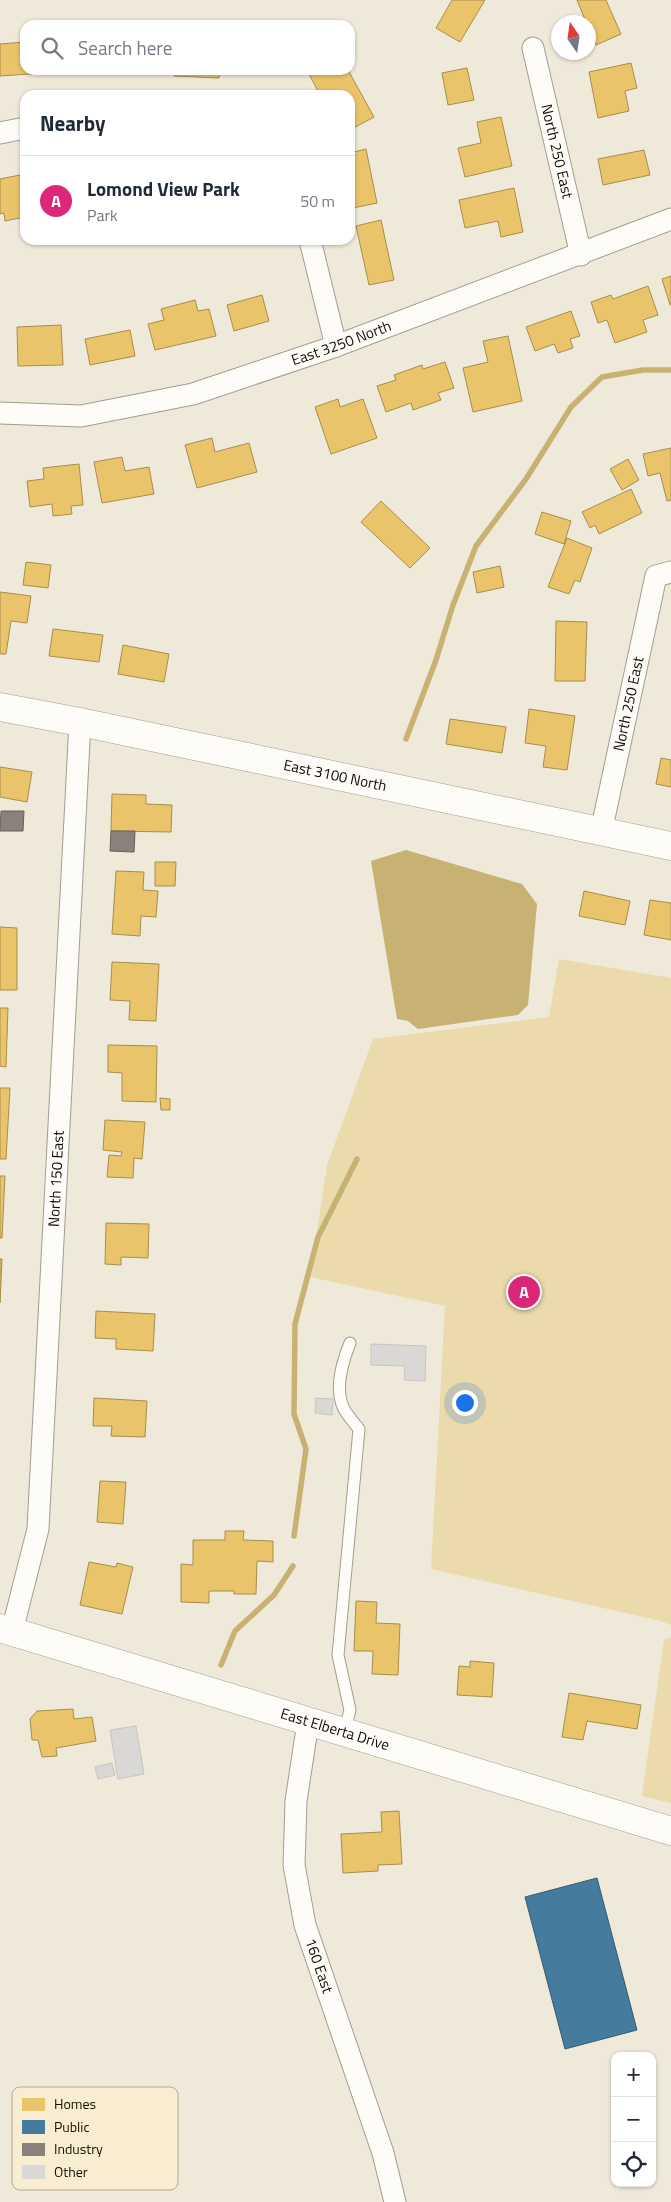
<!DOCTYPE html>
<meta charset="utf-8">
<style>
body{margin:0;font-family:"Titillium Web",sans-serif;background:#f2f2f3;color:#1f2937}
.controls{position:absolute;right:15px;bottom:15px;display:grid;overflow:hidden;border-radius:10px;box-shadow:0 1px 4px #0004}
.controls button{width:45px;height:45px;display:grid;place-items:center;padding:0;border:0;border-bottom:1px solid #e0e1e3;background:#fff;color:#1f2937;font:25px sans-serif}
.compass{position:absolute;left:551px;top:15px;width:45px;height:45px;border-radius:50%;background:#fff;box-shadow:0 1px 4px #0004;rotate:347deg}
.you{position:absolute;left:464px;top:1402px;width:18px;height:18px;margin:-12px;border:4px solid #fff;border-radius:50%;background:#1a73e8;box-shadow:0 0 0 8px #1a73e833}
.badge{display:grid;place-items:center;width:32px;height:32px;border-radius:50%;background:#db2777;color:#fff;font-size:16px;font-weight:700}
.pin{position:absolute;translate:-50% -50%;border:2px solid #fff;box-shadow:0 1px 5px #0006}
.list{margin:0;padding:0;list-style:none}
h2{display:flex;justify-content:space-between;align-items:center;height:65px;margin:0;padding:0 20px;font-size:21px}
h2 small{font-size:16px;font-weight:400;color:#747a83}
.list li{display:grid;grid-template-columns:32px 1fr auto;gap:15px;align-items:center;box-sizing:border-box;height:90px;padding:0 20px;border-top:1px solid #e0e1e3}
.list b{display:block;font-size:19px;white-space:nowrap}
.list p{margin:0;font-size:16px;white-space:nowrap;color:#747a83}
.list em{font-size:16px;font-style:normal;color:#747a83}
.icon{flex:none;width:28px;height:28px;fill:none;stroke:currentColor;stroke-width:2;stroke-linecap:round;stroke-linejoin:round}
.map{position:relative;flex:none;width:671px;height:2202px;overflow:hidden}
.search{position:absolute;background:#fff;box-shadow:0 1px 4px #0004;left:20px;top:20px;width:335px;height:55px;display:flex;align-items:center;gap:12px;box-sizing:border-box;padding:0 18px;border-radius:15px;color:#747a83;font-size:19px}
.panel{position:absolute;background:#fff;box-shadow:0 1px 4px #0004;left:20px;top:90px;width:335px;height:155px;border-radius:15px}
.map>svg:first-child{display:block}
.green{fill:#ebdaab}
.water{fill:#c7b274}
.homes{fill:#e9c46a;stroke:#a88e4c}
.public{fill:#457b9d;stroke:#365b6f}
.industry{fill:#8a817c;stroke:#665f58}
.lines{fill:none;stroke-linecap:round;stroke-linejoin:round}
.stream{stroke:#c7b274;stroke-width:5.5}
.building{fill:#dad8d6;stroke:#c6c5c2}
.service-casing{stroke:#a19d90;stroke-width:13}
.minor-casing{stroke:#a19d90;stroke-width:23}
.tertiary-casing{stroke:#a19d90;stroke-width:29}
.secondary-casing{stroke:#a19d90;stroke-width:29}
.service{stroke:#fdfcf9;stroke-width:11}
.minor{stroke:#fdfcf9;stroke-width:21}
.tertiary{stroke:#fdfcf9;stroke-width:28}
.secondary{stroke:#fdfcf9;stroke-width:28}
.labels{text-anchor:middle;stroke-width:5;stroke-linejoin:round;paint-order:stroke}
.street-label{font-size:15px;fill:#120f05;stroke:#f8edd0}
.key{fill:#f8edd0;stroke:#b3aa93;stroke-width:1}
.key-label{font-size:14px;fill:#120f05}
</style>
<div class="map">
<svg width="671" height="2202" viewBox="0 0 671 2202">
<rect width="100%" height="100%" fill="#efe9d9"/>
<path class="green" d="M559,959l112,19v647l-10,-4 -230,-52 14,-263 -135,-29 17,-112 46,-126 176,-22z
M671,1637v166l-29,-7 22,-156z"/>
<path class="water" d="M406,850l116,34 15,20 -9,101 -10,10 -100,14 -10,-8 -11,-2 -26,-158z"/>
<path class="homes" d="M452,0h33l-25,42 -24,-14z
M577,0h29l15,34 -25,11 -8,-18v-5h-2z
M25,42v28l34,2 -59,4v-32z
M631,63l6,25 -12,3 4,20 -31,7 -9,-46z
M467,68l7,32 -26,5 -6,-32z
M116,70h32l-1,3z
M174,70h46l-1,8 -45,-2z
M317,70h31l26,47 -24,13v-35h-30l-11,-21z
M501,117l11,49 -47,11 -7,-29 23,-5 -4,-21z
M366,149l11,54 -24,5 -3,-13v-42z
M644,150l6,25 -47,10 -5,-26z
M25,174v43l-20,4 -1,-8 -4,1v-35z
M514,188l9,44 -22,5 -3,-16 -33,7 -6,-28z
M381,220l13,60 -25,5 -13,-59z
M671,276v29h-1l-8,-26z
M648,286l10,29 -15,5 4,12 -32,11 -8,-23 -9,3 -7,-21 20,-7 2,4z
M262,295l7,26 -35,10 -7,-26z
M195,300l3,11 11,-2 7,27 -61,14 -7,-26 16,-4 -3,-11z
M571,311l9,25 -10,3 3,9 -15,5 -4,-9 -19,7 -9,-24z
M61,325l2,40 -45,1 -1,-39z
M130,330l5,26 -45,9 -5,-26z
M508,336l14,65 -49,11 -10,-44 25,-6 -5,-21z
M445,362l9,26 -16,5 3,7 -28,10 -2,-7 -25,9 -9,-26 19,-6 -2,-5 28,-10 1,4z
M338,399l2,8 23,-8 14,39 -46,16 -16,-47z
M212,438l3,14 34,-9 8,29 -60,16 -12,-43z
M671,448v52l-4,1 -7,-28 -12,3 -5,-22z
M122,457l3,14 24,-4 5,27 -52,9 -8,-41z
M628,459l11,21 -17,10 -12,-21z
M79,464l4,41 -12,1 1,8 -19,2 -1,-12 -22,3 -3,-26 17,-2 -1,-11z
M631,489l11,24 -43,21 -4,-9 -5,3 -8,-16z
M381,501l49,47 -20,20 -49,-46z
M542,512l29,9 -7,23 -29,-10z
M567,538l25,10 -12,34 -5,-2 -6,14 -21,-7z
M26,562l25,3 -3,23 -25,-3z
M500,566l4,21 -27,6 -4,-21z
M0,592l31,4 -4,27 -16,-2 -5,33h-6z
M556,621l31,1 -2,59h-30z
M53,629l50,6 -4,27 -50,-6z
M123,645l46,9 -5,28 -46,-8z
M529,709l46,7 -8,54 -24,-3 3,-21 -21,-3z
M450,719l56,8 -4,26 -56,-9z
M661,758l10,2v27l-15,-3z
M0,767l32,5 -5,30 -27,-5z
M112,794l34,1v9l26,1 -1,27 -60,-1z
M155,862h21l-1,24h-20z
M116,871l28,1 -1,18 15,1 -2,26 -15,-1 -1,20 -28,-2z
M584,891l46,10 -5,24 -46,-9z
M650,900l21,3v37l-27,-5z
M0,927l17,1v62h-17z
M112,962l47,2 -3,57 -27,-1 1,-19 -20,-1z
M0,1008h8l-2,59 -6,-1z
M108,1045l49,1 -1,56 -34,-1v-28l-14,-1z
M0,1088h10l-4,71h-6z
M160,1098l10,1v11h-9z
M105,1120l40,2 -3,37 -8,-1 -1,20 -26,-1 2,-22 12,1 1,-4 -19,-2z
M0,1176h5l-3,62h-2z
M106,1223l43,1 -1,34 -27,-1v8l-16,-1z
M0,1259h2l-2,44z
M96,1311l59,3 -2,37 -37,-2v-10l-21,-1z
M94,1398l53,3 -2,36 -34,-1 1,-10h-19z
M100,1481l26,1 -3,42 -26,-2z
M225,1531h19l-1,9 30,1v21l-16,-1 -1,33h-22v-3h-25v12l-28,-1v-38l12,1v-25h32z
M89,1562l27,5 1,-4 16,4 -11,47 -42,-9z
M356,1601l21,1 -1,21 24,1 -2,51 -26,-1 1,-23h-19z
M470,1661l24,2 -2,34 -35,-2 2,-29 11,1z
M569,1693l72,12 -4,24 -50,-8 -4,19 -21,-3z
M73,1709l1,10 18,-2 4,24 -40,7 1,8 -15,1 -4,-17h-6l-2,-21 7,-8z
M399,1811l3,53 -24,1v6l-35,2 -2,-39 41,-2 -1,-20z"/>
<path class="public" d="M597,1878l40,152 -72,19 -40,-152z"/>
<path class="industry" d="M1,811h23l-1,20h-23z
M111,831h24l-1,21 -24,-1z"/>
<g class="lines">
<path class="stream" d="M406,739l30,-79 17,-55 23,-59 50,-67 45,-72 31,-30 41,-7h28
M294,1536l12,-87 -12,-35 1,-90 23,-87 39,-78
M221,1665l14,-34 39,-36 19,-29"/>
</g>
<path class="building" d="M371,1344l55,2 -1,35 -21,-1 1,-14 -34,-1z
M316,1398l17,1 -1,16 -17,-2z
M136,1726l8,48 -26,5 -8,-49z
M112,1763l3,12 -17,4 -3,-12z"/>
<g class="lines">
<defs>
<path id="service" d="M344,1733l6,-23 -12,-55 21,-226c-5,-6 -11,-13 -15,-20 -10,-20 -2,-46 6,-66"/>
<g id="minor">
<path id="s1" d="M533,48l48,207"/>
<path d="M0,133l25,-5"/>
<path d="M310,240l26,106"/>
<path id="s2" d="M0,413l81,3 112,-22 143,-48 335,-127"/>
<path id="s3" d="M601,832l55,-256 15,-4"/>
<path id="s4" d="M12,1631l26,-102 42,-807"/>
<path id="s5" d="M308,1722l-12,79 -2,64 11,60 78,228 12,49"/>
</g>
<g id="tertiary">
<path id="s6" d="M0,707l80,15 591,124"/>
</g>
<g id="secondary">
<path id="s7" d="M0,1628l671,203"/>
</g>
</defs>
<use href="#service" class="service-casing"/>
<use href="#minor" class="minor-casing"/>
<use href="#tertiary" class="tertiary-casing"/>
<use href="#secondary" class="secondary-casing"/>
<use href="#service" class="service"/>
<use href="#minor" class="minor"/>
<use href="#tertiary" class="tertiary"/>
<use href="#secondary" class="secondary"/>
</g>
<g class="labels">
<g class="street-label">
<text dy="5" stroke="none"><textPath href="#s1" startOffset="106">North 250 East</textPath></text>
<text dy="5" stroke="none"><textPath href="#s2" startOffset="352">East 3250 North</textPath></text>
<text dy="5" stroke="none"><textPath href="#s3" startOffset="131">North 250 East</textPath></text>
<text dy="5" stroke="none"><textPath href="#s6" startOffset="342">East 3100 North</textPath></text>
<text dy="5" stroke="none"><textPath href="#s4" startOffset="456">North 150 East</textPath></text>
<text dy="5" stroke="none"><textPath href="#s7" startOffset="350">East Elberta Drive</textPath></text>
<text dy="5" stroke="none"><textPath href="#s5" startOffset="248">160 East</textPath></text>
</g>
</g>
<rect x="12" y="2087" width="166" height="103" rx="8" class="key"/>
<rect x="22" y="2098" width="23" height="13" fill="#e9c46a"/>
<rect x="22" y="2120" width="23" height="14" fill="#457b9d"/>
<rect x="22" y="2143" width="23" height="13" fill="#8a817c"/>
<rect x="22" y="2165" width="23" height="14" fill="#dad8d6"/>
<g class="key-label">
<text x="54" y="2109">Homes</text>
<text x="54" y="2132">Public</text>
<text x="54" y="2154">Industry</text>
<text x="54" y="2177">Other</text>
</g>
</svg>
<div class="controls">
<button>+</button>
<button>−</button>
<button><svg class="icon" aria-label="locate" viewBox="0 0 24 24"><circle cx="12" cy="12" r="6"/><path d="M12 2v4M12 18v4M2 12h4M18 12h4"/></svg></button>
</div>
<svg class="compass" viewBox="-18 -18 36 36"><path d="M0-13l5 13h-10z" fill="#e53935"/><path d="M0 13l5-13h-10z" fill="#747a83"/></svg>
<div class="you"></div>
<div class="pin badge" style="left:524px;top:1292px">A</div>
<div class="search"><svg class="icon" aria-label="search" viewBox="0 0 24 24"><circle cx="10" cy="10" r="6"/><path d="M15 15l6 6"/></svg>Search here</div>
<section class="panel">
<h2>Nearby<small></small></h2>
<ul class="list">
<li><span class="badge">A</span><div><b>Lomond View Park</b><p>Park</p></div><em>50 m</em></li>
</ul>
</section>
</div>
